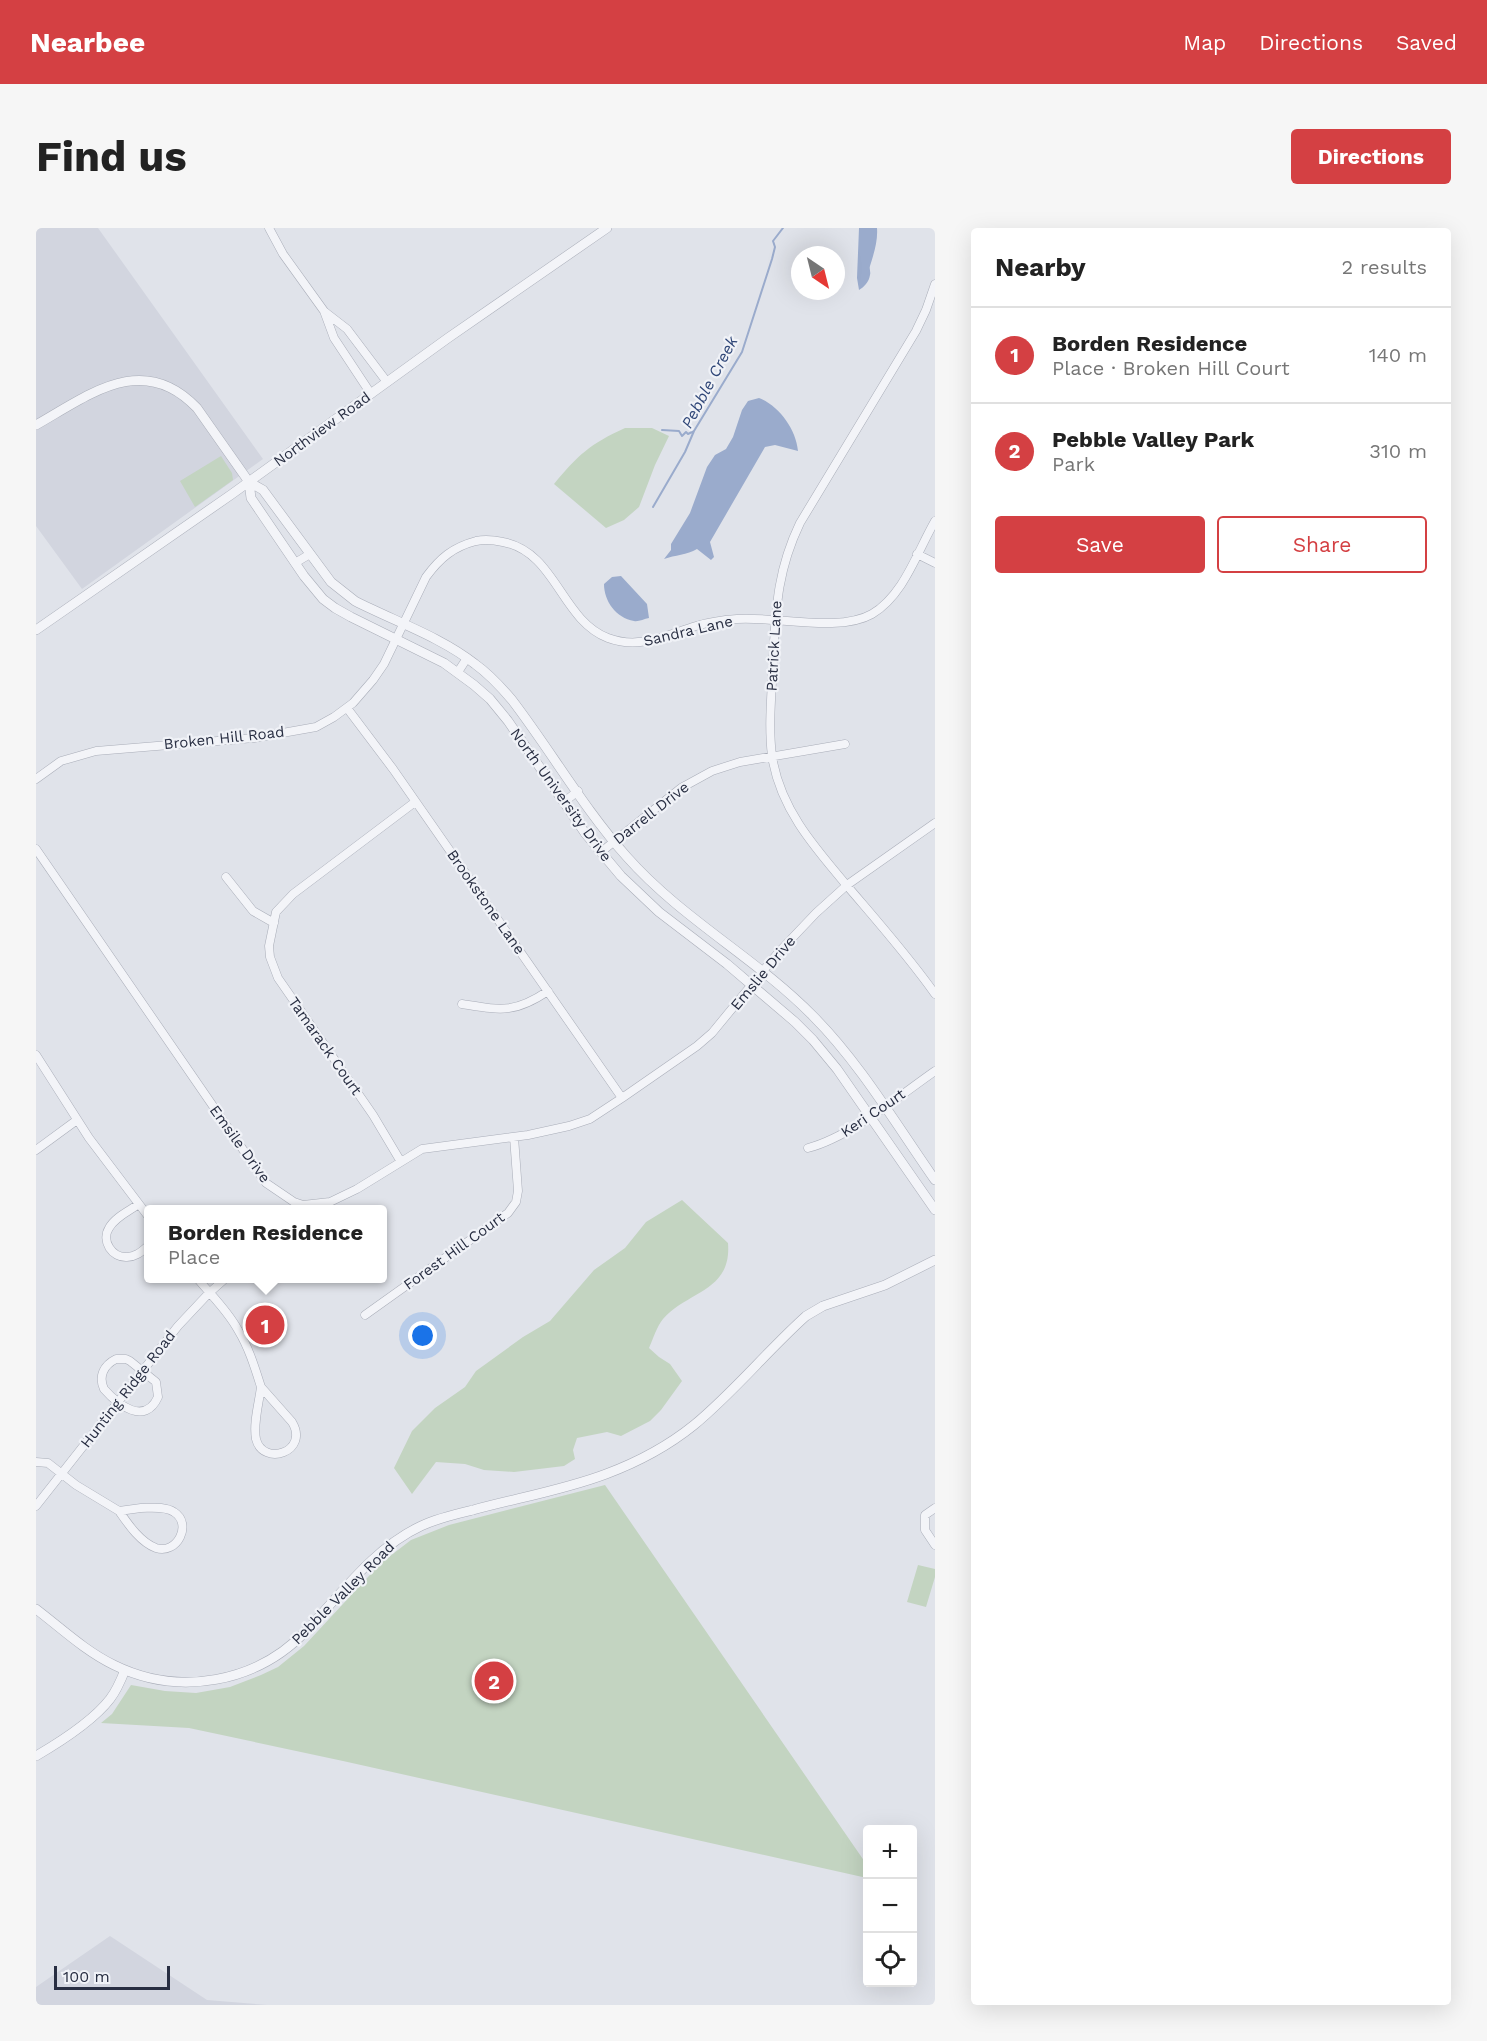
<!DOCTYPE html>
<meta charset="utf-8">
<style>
body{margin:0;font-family:"Work Sans",sans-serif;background:#f6f6f6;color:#222}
.controls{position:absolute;right:18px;bottom:18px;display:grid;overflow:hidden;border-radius:6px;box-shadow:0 6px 24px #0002}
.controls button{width:54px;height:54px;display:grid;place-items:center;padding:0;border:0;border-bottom:2px solid #e0e0e0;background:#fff;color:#222;font:30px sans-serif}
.compass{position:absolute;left:755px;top:18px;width:54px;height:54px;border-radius:50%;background:#fff;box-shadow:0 6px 24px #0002;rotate:145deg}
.scale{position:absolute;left:18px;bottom:15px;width:116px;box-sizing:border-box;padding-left:6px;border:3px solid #282e42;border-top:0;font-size:16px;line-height:21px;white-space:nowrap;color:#282e42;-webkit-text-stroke:4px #f0f2f7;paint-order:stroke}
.you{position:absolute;left:387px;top:1108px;width:21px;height:21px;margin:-15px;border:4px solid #fff;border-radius:50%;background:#1a73e8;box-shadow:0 0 0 9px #1a73e833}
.badge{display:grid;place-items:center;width:39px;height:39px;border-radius:50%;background:#d44043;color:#fff;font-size:20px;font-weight:700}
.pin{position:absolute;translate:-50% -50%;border:3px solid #fff;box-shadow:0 2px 6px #0006}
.popup{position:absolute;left:108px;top:977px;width:243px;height:78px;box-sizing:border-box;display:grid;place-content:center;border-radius:6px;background:#fff;filter:drop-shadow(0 2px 4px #0005);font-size:20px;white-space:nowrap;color:#767676}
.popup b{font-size:22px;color:#222}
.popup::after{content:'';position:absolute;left:50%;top:100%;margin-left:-12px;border:12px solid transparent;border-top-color:#fff}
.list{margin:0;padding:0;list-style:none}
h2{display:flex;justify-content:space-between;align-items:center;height:78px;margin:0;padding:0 24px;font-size:26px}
h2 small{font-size:20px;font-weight:400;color:#767676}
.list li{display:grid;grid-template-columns:39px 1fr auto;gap:18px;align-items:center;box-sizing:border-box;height:96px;padding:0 24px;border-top:2px solid #e0e0e0}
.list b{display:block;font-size:22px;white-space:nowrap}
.list p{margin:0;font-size:20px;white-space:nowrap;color:#767676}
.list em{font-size:20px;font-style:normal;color:#767676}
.actions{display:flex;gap:12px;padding:18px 24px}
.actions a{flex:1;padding:14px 0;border:2px solid #d44043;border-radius:6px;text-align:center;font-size:21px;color:#d44043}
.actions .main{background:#d44043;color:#fff}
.icon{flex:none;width:33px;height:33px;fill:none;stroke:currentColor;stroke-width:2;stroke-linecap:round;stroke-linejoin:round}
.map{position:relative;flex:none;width:899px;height:1777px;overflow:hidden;border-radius:6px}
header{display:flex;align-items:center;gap:36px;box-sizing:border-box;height:84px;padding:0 30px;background:#d44043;color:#fff}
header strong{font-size:28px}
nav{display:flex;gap:33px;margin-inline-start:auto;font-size:21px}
.intro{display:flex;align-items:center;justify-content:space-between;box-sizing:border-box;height:144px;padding:0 36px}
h1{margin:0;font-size:42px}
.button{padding:15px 27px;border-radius:6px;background:#d44043;color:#fff;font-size:21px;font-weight:700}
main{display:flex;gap:36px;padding:0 36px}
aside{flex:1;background:#fff;border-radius:6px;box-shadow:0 6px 24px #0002}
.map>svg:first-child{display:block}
.built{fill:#d2d5df}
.green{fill:#c3d4c1}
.water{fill:#9aabcc}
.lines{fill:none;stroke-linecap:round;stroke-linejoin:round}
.stream{stroke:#9aabcc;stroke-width:2}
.minor-casing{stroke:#a9adb8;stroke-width:9}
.tertiary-casing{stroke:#a9adb8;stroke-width:10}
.minor{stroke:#f3f4f8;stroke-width:8}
.tertiary{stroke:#f3f4f8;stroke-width:9}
.labels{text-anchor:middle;stroke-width:4.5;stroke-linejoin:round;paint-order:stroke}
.street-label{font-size:15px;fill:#282e42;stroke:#f0f2f7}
.water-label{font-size:16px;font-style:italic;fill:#304778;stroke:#f0f2f7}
</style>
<header>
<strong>Nearbee</strong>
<nav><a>Map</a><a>Directions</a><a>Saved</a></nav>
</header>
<div class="intro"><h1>Find us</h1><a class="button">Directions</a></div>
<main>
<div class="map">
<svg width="899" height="1777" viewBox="0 0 899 1777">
<rect width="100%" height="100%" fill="#e0e3ea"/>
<path class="built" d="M0,0h62l165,231 -181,130 -46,-63z
M74,1708l97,64 60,5h-231v-18z"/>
<path class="green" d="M589,200h27l17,8 -14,29 -16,42 -15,13 -18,8 -52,-44c24,-29 36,-40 71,-56z
M185,228l11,17 1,7 -38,27 -15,-26z
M646,972l46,43c4,49 -41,48 -65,76 -6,7 -10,20 -14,29l10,9 11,7 12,17 -21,29 -11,11 -29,15 -14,-4 -30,6 -4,12 2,9 -11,7 -50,6 -30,-2 -19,-6 -29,-2 -24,32 -18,-26 18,-37 23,-23 30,-21 11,-16 47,-34 27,-16 44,-51 31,-22 21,-26z
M569,1257l262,380v13l-524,-117 -154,-33 -88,-5 11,-9 19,-29 34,6 31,2 34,-6 31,-12 17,-8 26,-21 77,-83 30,-23 38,-15z
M882,1337l17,4v8l-9,30 -19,-5z"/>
<path class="water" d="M823,0h18c1,13 -3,25 -7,38 -1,3 1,6 0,9 -1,7 -6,12 -11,15l-2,-12z
M723,170c20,8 37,31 39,53l-23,-6 -10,2 -55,95 4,15 -3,3 -14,-11c-10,6 -22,6 -33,10l7,-9v-6l19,-31 17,-46 8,-12 11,-6 7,-12 9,-27 6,-9z
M585,348l26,28 2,14c-5,1 -11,4 -15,3 -18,-3 -30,-20 -30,-37l8,-7z"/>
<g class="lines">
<path class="stream" d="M626,202l17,1 3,5 4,-4 2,2 6,-3
M617,279l32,-55 9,-21 48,-79 30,-93 3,-12 -2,-6 10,-13"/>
<defs>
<path id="minor" d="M233,0l14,26 41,57 10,27 37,56
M899,56l-9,26 -10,21 -116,192c-23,48 -24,85 -27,137 -1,32 -5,64 -1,96 8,53 43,92 77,132 29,34 60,69 86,106
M289,84l22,17 40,53
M881,326l18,9
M259,335l15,-9
M422,444l9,-14
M311,480l46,61 229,329
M0,551l25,-18 35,-10 158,-13 62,-11 18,-10 19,-14 20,-23 11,-16 42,-87c14,-19 27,-30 50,-36 9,-2 18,-1 27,1 53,10 58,78 105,96 32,12 58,-3 88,-12 13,-4 27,-6 41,-7 38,-3 102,14 135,-5 32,-19 45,-62 63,-93
M528,574l14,-11
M0,621l230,334 28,19 9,3 27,-3 27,-13 65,-40 106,-14 41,-9 21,-7 32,-21 75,-52 15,-13 65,-79 39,-41 31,-28 88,-62
M565,624l80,-64 31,-17 28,-9 105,-18
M190,649l27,34 21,12
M426,776c38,6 52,10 86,-13
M0,827l53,83 59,78
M772,920c42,-11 91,-52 127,-77
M0,922l41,-30
M365,934l-28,-47 -95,-137 -8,-21 -1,-11 7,-34 17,-18 122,-92
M103,976c-10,7 -24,13 -30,24 -8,13 3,30 18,29 9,0 15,-6 21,-11
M161,1050c14,17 31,33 41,52 11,18 17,38 23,57
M329,1087l143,-102 8,-11 2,-11 -4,-54
M80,1131h10l4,2 26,21 2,15c-13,29 -40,8 -54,-8 -6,-13 0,-24 12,-30z
M225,1159l31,35c18,30 -29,45 -36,17 -3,-16 3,-36 5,-52z
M0,1234l12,1 28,22 43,26
M0,1278l142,-180 31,-33 17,-15
M105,1280c10,0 24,-2 33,4 19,12 3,43 -18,36 -16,-6 -28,-24 -37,-37z
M899,1280l-10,7v15l10,15"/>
<path id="tertiary" d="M0,197c53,-30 107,-74 161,-17l52,74 14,8 68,92 24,19c39,20 86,36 120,63 14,10 26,23 37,36 39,51 72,109 115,157 55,62 129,101 186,159 47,47 84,110 122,164
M213,254l2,16 53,78 19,23 12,9 16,9 93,46 30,22 16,14 18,22 77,112 36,43 38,36 68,52 68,58 18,18 24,29 98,141
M0,402l196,-136 216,-156 159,-110
M0,1381c25,19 49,42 78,56 65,32 143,18 193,-35 35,-37 67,-82 114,-104 17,-8 35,-12 52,-16 44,-12 91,-20 133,-36 32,-12 62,-28 88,-49 40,-33 73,-74 112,-109l17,-10 62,-21 50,-25
M0,1528c24,-14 57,-35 74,-57 7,-9 11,-19 15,-29"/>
</defs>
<use href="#minor" class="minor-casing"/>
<use href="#tertiary" class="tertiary-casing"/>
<use href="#minor" class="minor"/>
<use href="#tertiary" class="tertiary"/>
</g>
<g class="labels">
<g class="street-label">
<text transform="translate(286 201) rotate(-36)" y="5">Northview Road</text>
<text transform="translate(652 403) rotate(-13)" y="5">Sandra Lane</text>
<text transform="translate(738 418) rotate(-87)" y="5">Patrick Lane</text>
<text transform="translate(188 510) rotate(-6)" y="5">Broken Hill Road</text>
<text transform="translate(525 567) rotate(54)" y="5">North University Drive</text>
<text transform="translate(615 585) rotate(-38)" y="5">Darrell Drive</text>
<text transform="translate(450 674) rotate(55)" y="5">Brookstone Lane</text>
<text transform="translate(727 745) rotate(-50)" y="5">Emslie Drive</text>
<text transform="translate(289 818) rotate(55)" y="5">Tamarack Court</text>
<text transform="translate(837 885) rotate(-34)" y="5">Keri Court</text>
<text transform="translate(204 916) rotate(54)" y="5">Emsile Drive</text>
<text transform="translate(418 1023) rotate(-36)" y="5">Forest Hill Court</text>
<text transform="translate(92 1161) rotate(-52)" y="5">Hunting Ridge Road</text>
<text transform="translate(307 1365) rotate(-45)" y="5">Pebble Valley Road</text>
</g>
<g class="water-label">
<text transform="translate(673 154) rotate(-62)" y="6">Pebble Creek</text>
</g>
</g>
</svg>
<div class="controls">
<button>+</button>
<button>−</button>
<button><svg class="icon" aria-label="locate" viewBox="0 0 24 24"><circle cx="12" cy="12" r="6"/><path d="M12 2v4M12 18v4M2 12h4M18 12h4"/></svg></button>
</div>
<svg class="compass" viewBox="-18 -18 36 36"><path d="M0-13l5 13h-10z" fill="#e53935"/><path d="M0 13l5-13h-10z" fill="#767676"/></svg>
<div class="scale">100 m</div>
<div class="you"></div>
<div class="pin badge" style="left:229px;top:1097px">1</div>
<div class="popup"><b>Borden Residence</b>Place</div>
<div class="pin badge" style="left:458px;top:1453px">2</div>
</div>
<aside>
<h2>Nearby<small>2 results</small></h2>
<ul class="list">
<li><span class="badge">1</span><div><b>Borden Residence</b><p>Place · Broken Hill Court</p></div><em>140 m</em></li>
<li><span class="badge">2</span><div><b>Pebble Valley Park</b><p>Park</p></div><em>310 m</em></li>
</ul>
<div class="actions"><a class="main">Save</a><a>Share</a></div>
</aside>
</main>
